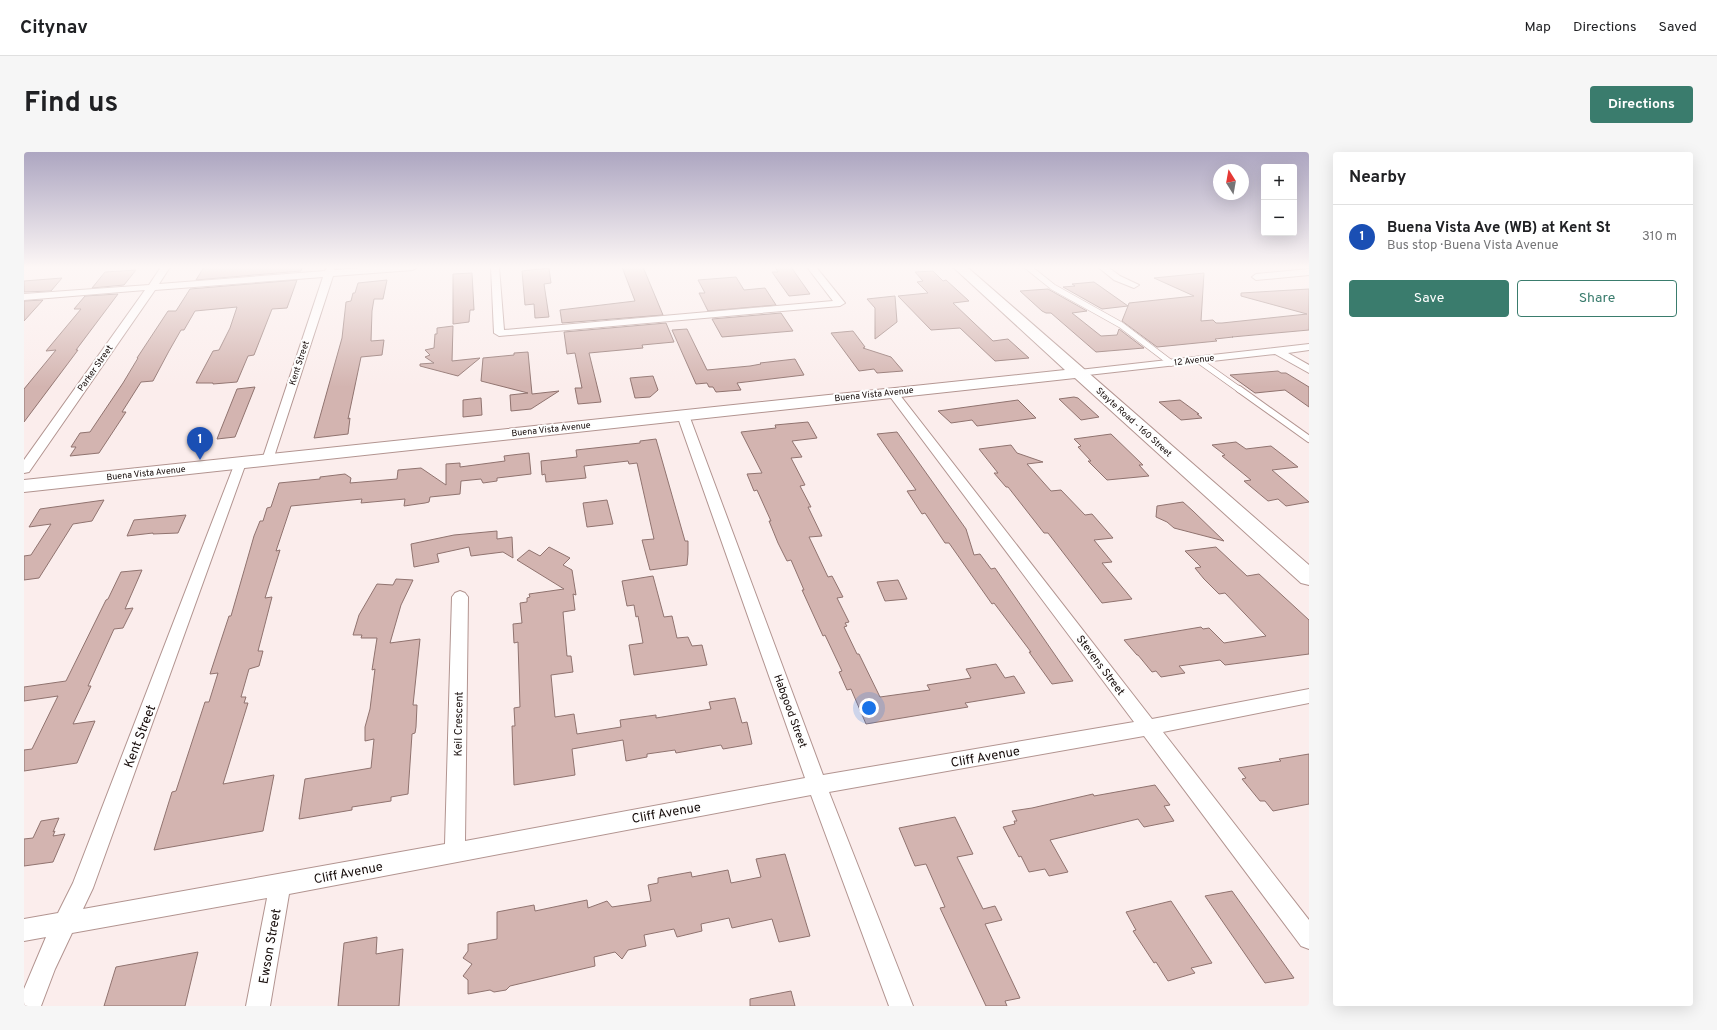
<!DOCTYPE html>
<meta charset="utf-8">
<style>
body{margin:0;font-family:Overpass,sans-serif;background:#f6f6f6;color:#202124}
.controls{position:absolute;right:12px;top:12px;display:grid;overflow:hidden;border-radius:4px;box-shadow:0 4px 16px #0002}
.controls button{width:36px;height:36px;display:grid;place-items:center;padding:0;border:0;border-bottom:1px solid #e0e0e0;background:#fff;color:#202124;font:20px sans-serif}
.compass{position:absolute;left:1189px;top:12px;width:36px;height:36px;border-radius:50%;background:#fff;box-shadow:0 4px 16px #0002;rotate:349deg}
.you{position:absolute;left:845px;top:556px;width:14px;height:14px;margin:-10px;border:3px solid #fff;border-radius:50%;background:#1a73e8;box-shadow:0 0 0 6px #1a73e833}
.badge{display:grid;place-items:center;width:26px;height:26px;border-radius:50%;background:#3a7c6d;color:#fff;font-size:13px;font-weight:700}
.pin{position:absolute;translate:-50% -33px;filter:drop-shadow(0 1px 2px #0008)}
.pin::after{content:'';position:absolute;top:21px;width:14px;height:12px;background:inherit;clip-path:polygon(0 0,100% 0,50% 100%)}
.list{margin:0;padding:0;list-style:none}
h2{display:flex;justify-content:space-between;align-items:center;height:52px;margin:0;padding:0 16px;font-size:17px}
h2 small{font-size:13px;font-weight:400;color:#757577}
.list li{display:grid;grid-template-columns:26px 1fr auto;gap:12px;align-items:center;box-sizing:border-box;height:64px;padding:0 16px;border-top:1px solid #e0e0e0}
.list b{display:block;font-size:15px;white-space:nowrap}
.list p{margin:0;font-size:13px;white-space:nowrap;color:#757577}
.list em{font-size:13px;font-style:normal;color:#757577}
.actions{display:flex;gap:8px;padding:12px 16px}
.actions a{flex:1;padding:9px 0;border:1px solid #3a7c6d;border-radius:4px;text-align:center;font-size:14px;color:#3a7c6d}
.actions .main{background:#3a7c6d;color:#fff}
.map{position:relative;flex:none;width:1285px;height:854px;overflow:hidden;border-radius:4px}
header{display:flex;align-items:center;gap:24px;box-sizing:border-box;height:56px;padding:0 20px;background:#fff;border-bottom:1px solid #e0e0e0}
header strong{font-size:19px}
nav{display:flex;gap:22px;margin-inline-start:auto;font-size:14px}
.intro{display:flex;align-items:center;justify-content:space-between;box-sizing:border-box;height:96px;padding:0 24px}
h1{margin:0;font-size:28px}
.button{padding:10px 18px;border-radius:4px;background:#3a7c6d;color:#fff;font-size:14px;font-weight:700}
main{display:flex;gap:24px;padding:0 24px}
aside{flex:1;background:#fff;border-radius:4px;box-shadow:0 4px 16px #0002}
.map>svg:first-child{display:block}
.building{fill:#d3b4b0;stroke:#90736f}
.lines{fill:none;stroke-linecap:round;stroke-linejoin:round}
.lane-far1-casing{stroke:#b29490;stroke-width:7}
.lane-casing{stroke:#b29490;stroke-width:8}
.street-casing{stroke:#b29490;stroke-width:2}
.secondary-casing{stroke:#b29490;stroke-width:2}
.lane-far1{stroke:#fff;stroke-width:5.5}
.lane{stroke:#fff;stroke-width:6}
.street{fill:#fff;fill-rule:evenodd}
.secondary{fill:#fff;fill-rule:evenodd}
.labels{text-anchor:middle;stroke-width:4;stroke-linejoin:round;paint-order:stroke}
.far-street-label{font-size:9px;fill:#140a08;stroke:#fefefe}
.street-label{font-size:11px;fill:#140a08;stroke:#fefefe}
.near-street-label{font-size:13px;fill:#140a08;stroke:#fefefe}
</style>
<header>
<strong>Citynav</strong>
<nav><a>Map</a><a>Directions</a><a>Saved</a></nav>
</header>
<div class="intro"><h1>Find us</h1><a class="button">Directions</a></div>
<main>
<div class="map">
<svg width="1285" height="854" viewBox="0 0 1285 854">
<rect width="100%" height="100%" fill="#fbedec"/>
<path class="building" d="M180,115h98l-1,4 -105,9z
M598,115h21l20,48 -101,8 -2,-13 75,-9z
M751,115h16l19,27 -21,2 -17,-24h6z
M525,116l2,15 -7,1 5,33 -14,1 -1,-14 -9,1 -3,-34z
M112,118l-12,15 -32,3 13,-16z
M909,119l10,10 3,-1 23,21 -16,2 40,38 15,-2 21,19 -34,3 -35,-33 -29,2 -33,-34 30,-3 -11,-11 6,-1 -8,-9z
M448,121l2,37h-4l-1,12 -16,2v-50z
M1180,121l-3,48 12,-1 3,3h6l85,-9 -66,-18v-3l68,-4v41l-77,7h1l-18,2 2,2 -60,6 -35,-26 6,-15 -26,3 -39,-22 12,-1 -3,-2 22,-2 34,24 1,-3 65,-7 -40,-18z
M712,125l8,13 21,-2 11,17 -68,6 -9,-18h6l-7,-13z
M38,126l-11,13 -27,1v-11z
M273,128l-10,28 -15,1 -18,46 -6,1 -11,26 -24,2v-1h-17l17,-32 6,-1 11,-22 7,-21 -42,4 -11,19h-3l-12,21 -16,30 -12,1 -19,30h4l-27,41 -29,3 6,-9h-5l9,-14 10,-1 33,-49 15,-25h-1l31,-47h8l14,-22z
M363,128l-4,19h-9l-2,12 -1,30 13,-1 -2,15 -21,2 -13,62 2,-1 -2,16 -34,4 28,-100 4,-36 5,-1 2,-8h2l3,-10z
M1024,137l39,22 -15,2 29,23 16,-1 2,-6 25,19 -48,4 -45,-39h-5l-4,-2 -22,-20z
M94,142l-42,56h2l-54,72v-33l32,-39 -10,1 35,-42h-7l11,-13z
M871,144l2,26 -22,17v-31l-8,-9z
M19,148l-19,21v-20z
M757,161l12,18 -71,6 -10,-18z
M642,171l8,19 -32,3 1,3 -54,5 12,49 -23,2 -3,-16h7l-7,-35 -8,1 -3,-22z
M429,174l-1,35 28,-3 -22,18 -38,-10v-2l14,-1 -9,-6 5,-2 -5,-5 9,-2 1,-14h2v-6z
M663,177l20,41 43,-4 11,-2 -1,-1 35,-4 9,16 -67,8 4,7 -25,2 -3,-5h-4l-2,-4 -11,1 -24,-54z
M829,179l12,16 -2,1 28,9 12,14 -26,2 -3,-4 -15,2 -28,-38z
M504,200l4,42 27,-3 -28,18 -20,2 -1,-16 18,-2 -47,-12 2,-23 31,-3v-2z
M1254,219l3,2h5l23,14v20l-24,-17 -30,3 -25,-18z
M629,224l5,14 -8,7 -15,1 -5,-20z
M231,235l-20,50 -18,2 20,-50z
M1050,245l4,1 21,19 -18,3 -22,-21z
M457,246l1,17 -19,2v-17z
M994,248l18,18 -59,8 -5,-6 -21,3 -13,-12z
M1156,248l19,14h-2l5,4 -21,2 -22,-18z
M784,270l9,16 -25,3 10,16 -11,1 14,27 -5,1 11,21h-3l14,29 -13,1 19,40 4,-1 11,21 -6,1 12,24 -4,1 2,3 -3,1 13,27h2l21,43 50,-7 -3,-5 44,-7 -5,-9 30,-5 9,14 9,-2 11,17 -60,10 3,4 -102,17 -15,-35 -4,1 -8,-18 3,-1 -17,-36 -2,1 -21,-46h2l-13,-30 -4,1 -9,-18 -9,-22h2l-14,-31 -3,1 -7,-17 15,-1 -21,-41 35,-4 -1,-3z
M873,280l69,97 8,26 6,-1 11,15 4,-1 78,113 -21,3 -23,-32h2l-37,-49 -2,1 -43,-61h-4l-20,-30 -3,1 -15,-23 9,-1 -39,-56z
M1087,282l32,31h-4l10,11 -42,4 -19,-19h3l-13,-14 3,-1 -7,-7z
M632,287l29,102h3v13l-1,11 -37,5 -8,-30 12,-1 -17,-76 -8,1 -1,-3 -44,5 2,12 -40,4 -1,-8 -3,1 -1,-14 36,-4 -1,-7 64,-7v-2z
M1212,290l10,7 25,-3 27,21 -26,3 37,32 -23,4 -8,-7 -10,2 -24,-20 7,-1 -29,-24 3,-1 -13,-10z
M987,293l6,8 26,9 -16,2 24,27 10,-1 24,25 7,-1 21,24 -19,2 18,22 -10,1 30,36 -30,4 -54,-70h-4l-36,-46h-2l-12,-14h4l-19,-24z
M505,301l2,21 -34,4v3l-14,2 -2,-4 -20,2 -1,13 -30,3 -1,5 -4,1 -21,3 1,-7 -44,4 1,-4 -71,7 -15,45 4,-1 -15,48 7,-1 -14,54h5l-4,15 -10,3 -8,28h5l-2,6h4l-25,81 51,-9 -11,56 -109,19 18,-58 4,-1 29,-89h4l9,-29 -8,1 19,-58h2l23,-80 6,-15h3l4,-13 4,-1 8,-24 41,-4v-2l25,-3 6,4 -1,5 47,-4 1,-9 23,-2 25,17v-21l14,-1v4l45,-6 -1,-5z
M80,348l-12,21 -19,3 -34,54 -15,2v-24l7,-1 20,-31 -22,3 11,-18z
M583,348l6,24 -26,3 -4,-24z
M1159,350l10,9 31,30 -50,-13 -7,-6 -11,-5 1,-11z
M162,363l-8,18 -25,1v-1l-26,3 7,-16z
M473,379v8l15,-2 1,21 -10,-6 -32,4 -2,-9 -32,7 2,8 -25,5 -3,-23 43,-9z
M525,395l21,11 -7,7 9,5 4,25 -3,-1 2,16 -12,2 4,44h4l2,16 -22,3 4,42 19,-3 3,20 44,-7 -1,-7 36,-5v3l55,-9 -2,-7 26,-4 7,25 5,-1 5,22 -29,5 -2,-4 -45,8 -1,-3 -28,4v3l-21,4 -3,-21 -51,9 3,26 -61,10 -2,-59h3l-1,-18 6,-1 -2,-65 -4,1 -1,-19 9,-1 -2,-20 7,-1v-4l3,-1 -1,-3 35,-5 -47,-29 12,-10 11,6z
M1192,395l31,29 12,-2 50,46v34l-84,11 -5,-5 -41,6 6,7 -24,4 -5,-6 -4,1 -14,-17h-1l-13,-15 77,-13 2,2 6,-1 15,15 42,-7 -41,-43 -6,1 -15,-15 -9,-11 6,-1 -16,-16z
M118,418l-17,39 8,-1 -10,20 -9,1 -26,57h3l-18,38 22,-3 -18,42 -53,8v-21l8,-1 26,-53 -34,5v-14l42,-6 40,-81 2,-1 13,-27z
M629,424l11,41 8,-1 5,22 11,-1 4,9 10,-1 5,20 -73,10 -5,-30 14,-2 -5,-27 -2,1 -2,-12 -7,1 -5,-25z
M372,427l17,1 -12,25 -11,38 30,-4 -7,66h4l-1,22 -1,6 -3,1 -4,60 -17,3v4l-39,6v3l-53,9 6,-40 66,-11 3,-29 -9,2v-14l5,-18 5,-40 -3,1 5,-32h-16l1,-3h-9l6,-20 18,-31 16,1z
M874,428l9,19 -22,2 -8,-19z
M1285,602v50l-36,7 -8,-10h-5l-18,-22 4,-1 -8,-10 43,-7 -2,-2z
M1131,633l15,20 -6,1 10,15 -30,6 -6,-8 -88,21 18,32 -19,4 -4,-7 -16,3 -8,-16 -2,1 -16,-30 12,-3 -1,-3h3l-5,-10 20,-3 61,-14 1,2z
M931,665l18,37 -16,3 26,52 12,-3 7,14 -17,4 35,74 -15,3 2,5h-21l-46,-98 5,-1 -19,-43 -11,2 -16,-38z
M35,666l-6,14 2,-1 -2,5 12,-2 -12,28 -29,4v-27l9,-1 8,-17z
M761,702l25,82 -31,6 -7,-23 -40,9 -3,-10 -28,6 1,7 -25,6 -3,-8 -30,6 2,11 -18,4 -6,9 -7,-7 -21,5 1,9 -85,20 -4,4 -12,2 -4,-2 -22,4v-14l-5,-4 9,-12 -9,-6 5,-7v-7l29,-5v-27l37,-7 1,6 52,-11 1,8 19,-7 5,6 39,-6 -3,-16 10,-2v-5l33,-6 1,5 36,-7 3,13 30,-6 -5,-18z
M1208,739l62,87 -29,5 -60,-87z
M1147,749l41,62 -21,5 4,5 -27,8 -12,-19 -2,1 -21,-32 3,-1 -10,-18z
M353,785l-1,17 27,-5 -4,57h-61l6,-63z
M174,800l-13,54h-81l12,-39z
M767,839l4,15h-45v-7z"/>
<g class="lines">
<defs>
<path id="lane-far1" d="M1004,115l25,20 68,38 50,38
M1174,208l42,30"/>
<path id="lane" d="M1215,237l70,50"/>
<path id="street" d="M137,115h9l-11,17 166,-13 2,-4h8l-1,3 41,-3h42l-4,3 -80,6 -61,187h-8l-2,-3 61,-183 -168,13 -126,182 -5,1v-13l121,-170 -121,10v-6l125,-9z
M467,115h8l5,63 329,-29 -26,-34h9l29,36 -5,3 -341,30 -5,-3z
M1074,115h10l12,9 19,9 -5,3 -20,-8z
M1285,117v6l-53,5 -4,-3 4,-3z
M1285,192v6l-21,3 21,12v8l-34,-19 -196,22 -5,-3 5,-3z
M868,237l4,1 256,329 157,-30v14l-146,29 146,188v29l-8,-3 -157,-210 -315,56 84,214h-24l-78,-211 -522,99 -19,112h-24l21,-108 -195,35 -17,36 -14,37h-17v-17l22,-52 -22,4v-22l34,-6 15,-30 163,-423h8l2,3 -153,425 -10,21 362,-65 7,-247 3,-4 5,-2 5,2 3,4 -3,244 340,-63 -128,-363 2,-2h8l2,2 134,360 311,-53 -246,-328 -2,-2z"/>
<path id="secondary" d="M929,115h14l342,298v20l-8,-2 -226,-205 -1051,114v-12l1041,-110z"/>
</defs>
<use href="#lane-far1" class="lane-far1-casing"/>
<use href="#lane" class="lane-casing"/>
<use href="#street" class="street-casing"/>
<use href="#secondary" class="secondary-casing"/>
<use href="#lane-far1" class="lane-far1"/>
<use href="#lane" class="lane"/>
<use href="#street" class="street"/>
<use href="#secondary" class="secondary"/>
</g>
<linearGradient id="sky" x2="0" y2="1"><stop stop-color="#ada6c1"/><stop offset="0.49" stop-color="#fdf7f6"/><stop offset="1" stop-color="#fdf7f6" stop-opacity="0"/></linearGradient>
<rect width="1285" height="235" fill="url(#sky)"/>
<g class="labels">
<g class="far-street-label">
<text transform="translate(1170 208) rotate(-7)" y="3">12 Avenue</text>
<text transform="translate(275 211) rotate(-72)" y="3">Kent Street</text>
<text transform="translate(71 216) rotate(-55)" y="3">Parker Street</text>
<text transform="translate(850 242) rotate(-6)" y="3">Buena Vista Avenue</text>
<text transform="translate(1110 270) rotate(42)" y="3">Stayte Road - 160 Street</text>
<text transform="translate(527 277) rotate(-6)" y="3">Buena Vista Avenue</text>
<text transform="translate(122 321) rotate(-6)" y="3">Buena Vista Avenue</text>
</g>
<g class="street-label">
<text transform="translate(1077 513) rotate(53)" y="4">Stevens Street</text>
<text transform="translate(767 559) rotate(70)" y="4">Habgood Street</text>
<text transform="translate(434 572) rotate(-89)" y="4">Keil Crescent</text>
</g>
<g class="near-street-label">
<text transform="translate(115 584) rotate(-69)" y="5">Kent Street</text>
<text transform="translate(961 604) rotate(-10)" y="5">Cliff Avenue</text>
<text transform="translate(642 660) rotate(-10)" y="5">Cliff Avenue</text>
<text transform="translate(324 720) rotate(-11)" y="5">Cliff Avenue</text>
<text transform="translate(245 794) rotate(-80)" y="5">Ewson Street</text>
</g>
</g>
</svg>
<div class="controls">
<button>+</button>
<button>−</button>
</div>
<svg class="compass" viewBox="-18 -18 36 36"><path d="M0-13l5 13h-10z" fill="#e53935"/><path d="M0 13l5-13h-10z" fill="#757577"/></svg>
<div class="you"></div>
<div class="pin badge" style="left:176px;top:308px;background:#1a4fb4">1</div>
</div>
<aside>
<h2>Nearby<small></small></h2>
<ul class="list">
<li><span class="badge" style="background:#1a4fb4">1</span><div><b>Buena Vista Ave (WB) at Kent St</b><p>Bus stop · Buena Vista Avenue</p></div><em>310 m</em></li>
</ul>
<div class="actions"><a class="main">Save</a><a>Share</a></div>
</aside>
</main>
